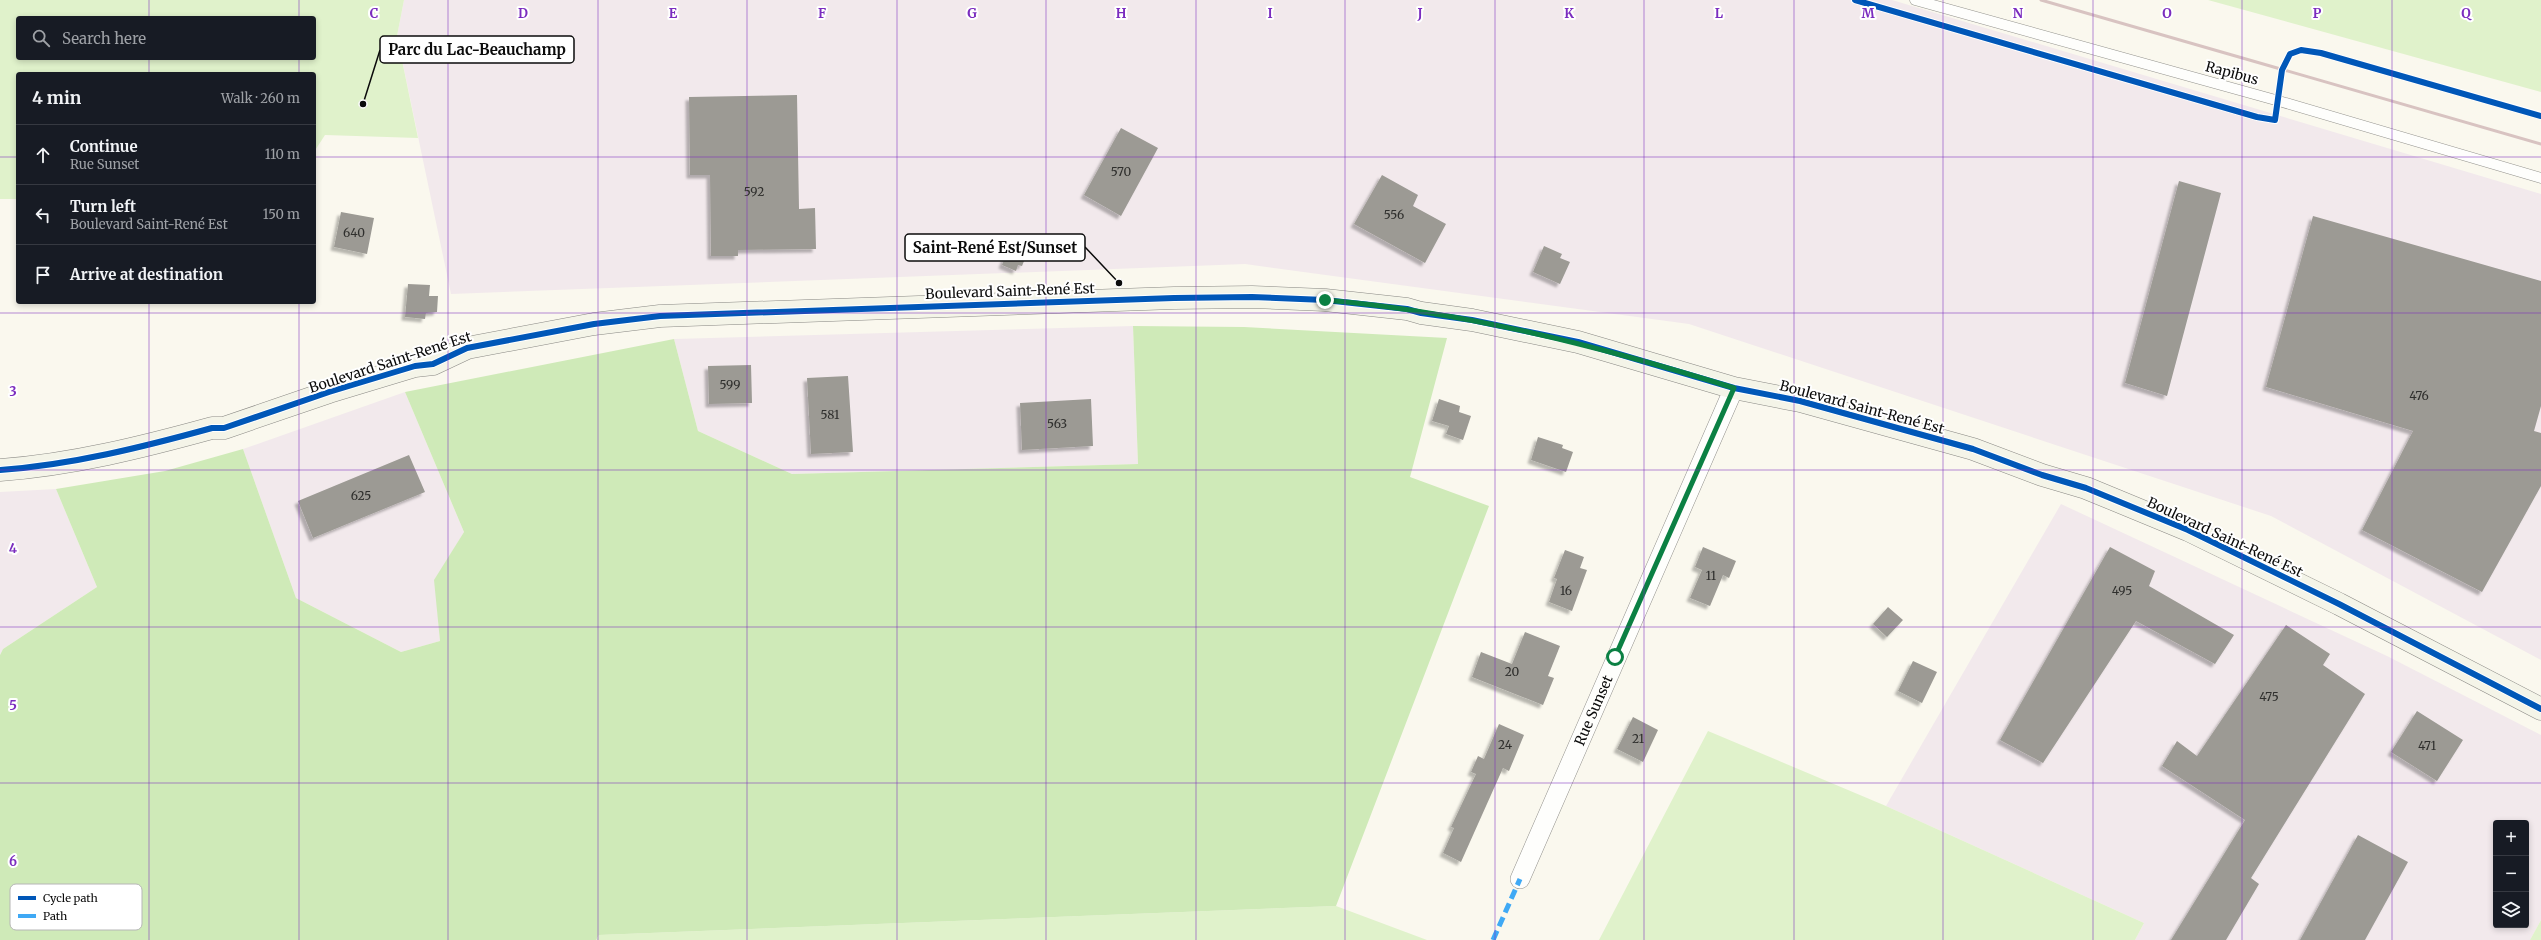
<!DOCTYPE html>
<meta charset="utf-8">
<style>
body{margin:0;font-family:Merriweather,serif;background:#20242c;color:#f1f3f6}
.controls{position:absolute;right:12px;bottom:12px;display:grid;overflow:hidden;border-radius:4px;box-shadow:0 2px 6px #0003}
.controls button{width:36px;height:36px;display:grid;place-items:center;padding:0;border:0;border-bottom:1px solid #363941;background:#171b24;color:#f1f3f6;font:20px sans-serif}
.stop{position:absolute;width:12px;height:12px;margin:-9px;border:3px solid #0b8043;border-radius:50%;background:#fff}
.stop.end{background:#0b8043;border-color:#fff;box-shadow:0 1px 4px #0008}
.list{margin:0;padding:0;list-style:none}
h2{display:flex;justify-content:space-between;align-items:center;height:52px;margin:0;padding:0 16px;font-size:17px}
h2 small{font-size:13px;font-weight:400;color:#9ea1a6}
.list li{display:grid;grid-template-columns:26px 1fr auto;gap:12px;align-items:center;box-sizing:border-box;height:60px;padding:0 16px;border-top:1px solid #363941}
.list b{display:block;font-size:15px;white-space:nowrap}
.list p{margin:0;font-size:13px;white-space:nowrap;color:#9ea1a6}
.list em{font-size:13px;font-style:normal;color:#9ea1a6}
.icon{flex:none;width:22px;height:22px;fill:none;stroke:currentColor;stroke-width:2;stroke-linecap:round;stroke-linejoin:round}
.map{position:relative;flex:none;width:2541px;height:940px;overflow:hidden}
.search{position:absolute;background:#171b24;box-shadow:0 2px 6px #0003;left:16px;top:16px;width:300px;height:44px;display:flex;align-items:center;gap:10px;box-sizing:border-box;padding:0 14px;border-radius:4px;color:#9ea1a6;font-size:15px}
.panel{position:absolute;background:#171b24;box-shadow:0 2px 6px #0003;left:16px;top:72px;width:300px;height:232px;border-radius:4px}
.map>svg:first-child{display:block}
.industrial{fill:#f2e9ec;fill-rule:evenodd}
.green{fill:#e0f2cb;fill-rule:evenodd}
.forest{fill:#cfeab8}
.building{fill:#9c9a94;filter:url(#shadow)}
.lines{fill:none;stroke-linecap:round;stroke-linejoin:round}
.lane-casing{stroke:#93928d;stroke-width:11}
.street-casing{stroke:#93928d;stroke-width:20}
.secondary-casing{stroke:#898884;stroke-width:23}
.lane{stroke:#fefefc;stroke-width:10}
.street{stroke:#fefefc;stroke-width:19}
.secondary{stroke:#f4f4e8;stroke-width:22}
.rail{stroke:#d8c3c1;stroke-width:3}
.quiet{stroke:#3fa9f5;stroke-width:5;stroke-dasharray:10 5;stroke-linecap:butt}
.cycleway-casing{stroke:#fff;stroke-width:8}
.cycleway{stroke:#0057b8;stroke-width:6}
.route{stroke:#0b8043;stroke-width:5}
.grid{fill:none;stroke:#7b2cbf;stroke-width:1;stroke-opacity:0.55}
.labels{text-anchor:middle;stroke-width:4;stroke-linejoin:round;paint-order:stroke}
.number-label{font-size:12px;fill:#2f2f2d}
.street-label{font-size:14px;fill:#0b0b0b;stroke:#fff}
.key{fill:#fff;stroke:#b6b6b6;stroke-width:1}
.key-label{font-size:11px;fill:#0b0b0b}
.grid-label{font-size:13px;text-anchor:middle;font-weight:bold;fill:#7b2cbf;stroke:#fff;stroke-width:4;stroke-linejoin:round;paint-order:stroke}
.leader{fill:none;stroke:#0b0b0b;stroke-width:1.5}
.callout-dot{fill:#0b0b0b;stroke:#fff;stroke-width:1.5}
.callout{fill:#fff;stroke:#0b0b0b;stroke-width:1.5}
.callout-label{font-size:15px;text-anchor:middle;font-weight:bold;fill:#0b0b0b}
</style>
<div class="map">
<svg width="2541" height="940" viewBox="0 0 2541 940">
<defs>
<filter id="shadow"><feDropShadow dx="-3.5" dy="3.5" stdDeviation="1" flood-color="#0004"/></filter>
</defs>
<rect width="100%" height="100%" fill="#faf8ee"/>
<path class="industrial" d="M404,0h1488l649,194v466l-270,-144 -582,-192 -444,-60 -794,30 -54,-258z
M1133,326l5,138 -346,10 -94,-43 -24,-92z
M405,392l59,140 -29,48 5,61 -39,11 -105,-54 -53,-149z
M56,489l41,98 -94,62 -3,6v-163z
M2061,504l326,152 154,79v185l-11,20h-395l9,-17 -258,-117zM2496,823h30v102h-30z"/>
<path class="green" d="M0,0h404l-7,36 21,102 -93,-3 -11,17v-78h-296v125h-18zM18,18h296v40h-296z
M2208,0h333v92z
M1708,731l178,75 258,117 -9,17h-536z
M1336,906l91,34h-831l3,-5z
M2541,920v20h-11z"/>
<path class="forest" d="M1133,326l111,1 203,11 -37,139 79,29 -153,400 -737,29 -3,5h-596v-285l3,-6 94,-62 -41,-98 109,-18 78,-22 53,149 105,54 39,-11 -6,-61 30,-48 -59,-140 269,-53 24,92 94,43 346,-10z"/>
<path class="building" d="M797,95l2,114 16,-1 1,41 -78,1v6h-27l-1,-81h-20l-1,-78z
M1121,128l37,20 -37,68 -37,-21z
M1382,175l36,20 -5,11 33,18 -21,39 -71,-39z
M2179,181l42,12 -54,203 -42,-13z
M341,212l33,6 -7,36 -33,-7z
M2313,216l228,65v125l-7,25 7,2v53l-59,106 -120,-62 51,-99 -147,-44z
M1012,239l18,7 -8,20 -4,-1 -2,6 -14,-6z
M1544,246l18,8 -2,4 10,4 -10,22 -27,-12z
M408,284l22,1 -1,11h9l-1,16 -11,1 -1,6 -20,-2z
M751,365l1,38 -43,1 -1,-38z
M848,376l5,76 -42,2 -4,-76z
M1091,399l2,47 -71,4 -2,-47z
M1439,399l21,7 -1,6 12,4 -8,24 -17,-6 3,-8 -17,-5z
M1538,437l25,8 -1,3 11,4 -7,20 -35,-12z
M409,455l16,37 -112,46 -15,-37z
M1703,547l33,14 -7,17 -6,-3 -13,31 -20,-8 12,-28 -7,-3z
M2110,547l45,24 -6,15 85,49 -19,29 -79,-43 -93,142 -43,-23z
M1565,550l19,7 -4,11 7,2 -15,41 -23,-9 8,-23 -3,-1z
M1888,607l15,13 -16,17 -14,-13z
M2286,625l44,29 -7,11 42,29 -114,184 8,6 -33,56h-55l74,-120 -83,-54 15,-25 20,15z
M1525,632l35,14 -12,30 6,2 -11,27 -71,-28 9,-25 31,12z
M1913,661l24,11 -15,31 -24,-12z
M2417,711l46,29 -26,41 -46,-29z
M1633,717l25,13 -15,32 -26,-13z
M1499,724l25,11 -15,36 -6,-3 -42,94 -18,-9 11,-25 -3,-1 25,-53 -5,-2 7,-16 6,3z
M2358,835l50,27 -43,78h-65z"/>
<g class="lines">
<defs>
<path id="lane" d="M1915,0l364,101 262,77"/>
<g id="street">
<path id="s1" d="M1520,879l214,-491"/>
</g>
<path id="secondary" d="M0,470c71,-5 143,-23 212,-42h12l105,-36 86,-26 18,-2 34,-16 127,-24 66,-8 514,-18 78,-1 73,3 82,9 14,4 51,7 106,22 156,46 66,13 173,48 69,26 44,13 102,42 151,74 202,105"/>
</defs>
<use href="#lane" class="lane-casing"/>
<use href="#street" class="street-casing"/>
<use href="#secondary" class="secondary-casing"/>
<use href="#lane" class="lane"/>
<use href="#street" class="street"/>
<use href="#secondary" class="secondary"/>
<path class="rail" d="M2041,0l500,144"/>
<path class="quiet" d="M1493,940l27,-61"/>
<defs>
<path id="cycleway" d="M1855,0l402,117 18,3 7,-50 8,-16 11,-4 20,3 220,63
M0,470c71,-5 143,-23 212,-42h12l105,-36 86,-26 18,-2 34,-16 127,-24 66,-8 514,-18 78,-1 73,3 82,9 14,4 51,7 106,22 156,46 66,13 173,48 69,26 44,13 102,42 151,74 202,105"/>
</defs>
<use href="#cycleway" class="cycleway-casing"/>
<use href="#cycleway" class="cycleway"/>
</g>
<g class="lines">
<path class="route" d="M1325,300c139,12 275,46 409,88l-119,269"/>
</g>
<path class="grid" d="M149,0v18M299,0v18M448,0v940M598,0v940M747,0v940M897,0v940M1046,0v940M1196,0v940M1345,0v940M1495,0v940M1644,0v940M1794,0v940M1943,0v940M2093,0v940M2242,0v940M2392,0v940M149,58v16M299,58v16M0,157h18M314,157h2227M149,302v638M299,302v638M0,313h2541M0,470h2541M0,627h2541M0,783h2541"/>
<g class="labels">
<g class="number-label">
<text x="1121" y="176">570</text>
<text x="754" y="196">592</text>
<text x="1394" y="219">556</text>
<text x="354" y="237">640</text>
<text x="730" y="389">599</text>
<text x="2419" y="400">476</text>
<text x="830" y="419">581</text>
<text x="1057" y="428">563</text>
<text x="361" y="500">625</text>
<text x="1711" y="580">11</text>
<text x="1566" y="595">16</text>
<text x="2122" y="595">495</text>
<text x="1512" y="676">20</text>
<text x="2269" y="701">475</text>
<text x="1638" y="743">21</text>
<text x="1505" y="749">24</text>
<text x="2427" y="750">471</text>
</g>
<g class="street-label">
<text transform="translate(2232 73) rotate(15)" y="5">Rapibus</text>
<text transform="translate(1010 291) rotate(-2)" y="5">Boulevard Saint-René Est</text>
<text transform="translate(390 362) rotate(-18)" y="5">Boulevard Saint-René Est</text>
<text transform="translate(1862 407) rotate(15)" y="5">Boulevard Saint-René Est</text>
<text transform="translate(2225 537) rotate(25)" y="5">Boulevard Saint-René Est</text>
<text dy="5" stroke="none"><textPath href="#s1" startOffset="184">Rue Sunset</textPath></text>
</g>
</g>
<rect x="10" y="884" width="132" height="46" rx="6" class="key"/>
<rect x="18" y="896" width="18" height="4" fill="#0057b8"/>
<rect x="18" y="914" width="18" height="4" fill="#3fa9f5"/>
<g class="key-label">
<text x="43" y="902">Cycle path</text>
<text x="43" y="920">Path</text>
</g>
<g class="grid-label">
<text x="374" y="18">C</text>
<text x="523" y="18">D</text>
<text x="673" y="18">E</text>
<text x="822" y="18">F</text>
<text x="972" y="18">G</text>
<text x="1121" y="18">H</text>
<text x="1270" y="18">I</text>
<text x="1420" y="18">J</text>
<text x="1569" y="18">K</text>
<text x="1719" y="18">L</text>
<text x="1868" y="18">M</text>
<text x="2018" y="18">N</text>
<text x="2167" y="18">O</text>
<text x="2317" y="18">P</text>
<text x="2466" y="18">Q</text>
<text x="13" y="396">3</text>
<text x="13" y="553">4</text>
<text x="13" y="710">5</text>
<text x="13" y="866">6</text>
</g>
<path class="leader" d="M363 104L380 50M1119 283L1085 247"/>
<g class="callout-dot">
<circle cx="363" cy="104" r="4"/>
<circle cx="1119" cy="283" r="4"/>
</g>
<g class="callout">
<rect x="380" y="36" width="194" height="27" rx="4"/>
<rect x="905" y="234" width="180" height="27" rx="4"/>
</g>
<g class="callout-label">
<text x="477" y="55">Parc du Lac-Beauchamp</text>
<text x="995" y="253">Saint-René Est/Sunset</text>
</g>
</svg>
<div class="controls">
<button>+</button>
<button>−</button>
<button><svg class="icon" aria-label="layers" viewBox="0 0 24 24"><path d="M12 4l9 5-9 5-9-5zM3 14l9 5 9-5"/></svg></button>
</div>
<div class="stop" style="left:1615px;top:657px"></div>
<div class="stop end" style="left:1325px;top:300px"></div>
<div class="search"><svg class="icon" aria-label="search" viewBox="0 0 24 24"><circle cx="10" cy="10" r="6"/><path d="M15 15l6 6"/></svg>Search here</div>
<section class="panel">
<h2>4 min<small>Walk · 260 m</small></h2>
<ul class="list">
<li><svg class="icon" aria-label="ahead" viewBox="0 0 24 24"><path d="M12 20V5M6 11l6-6 6 6"/></svg><div><b>Continue</b><p>Rue Sunset</p></div><em>110 m</em></li>
<li><svg class="icon" aria-label="left" viewBox="0 0 24 24"><path d="M17 20v-9H6M10 6l-5 5 5 5"/></svg><div><b>Turn left</b><p>Boulevard Saint-René Est</p></div><em>150 m</em></li>
<li><svg class="icon" aria-label="arrive" viewBox="0 0 24 24"><path d="M6 21V4h12l-3 4 3 4H6"/></svg><div><b>Arrive at destination</b></div></li>
</ul>
</section>
</div>
